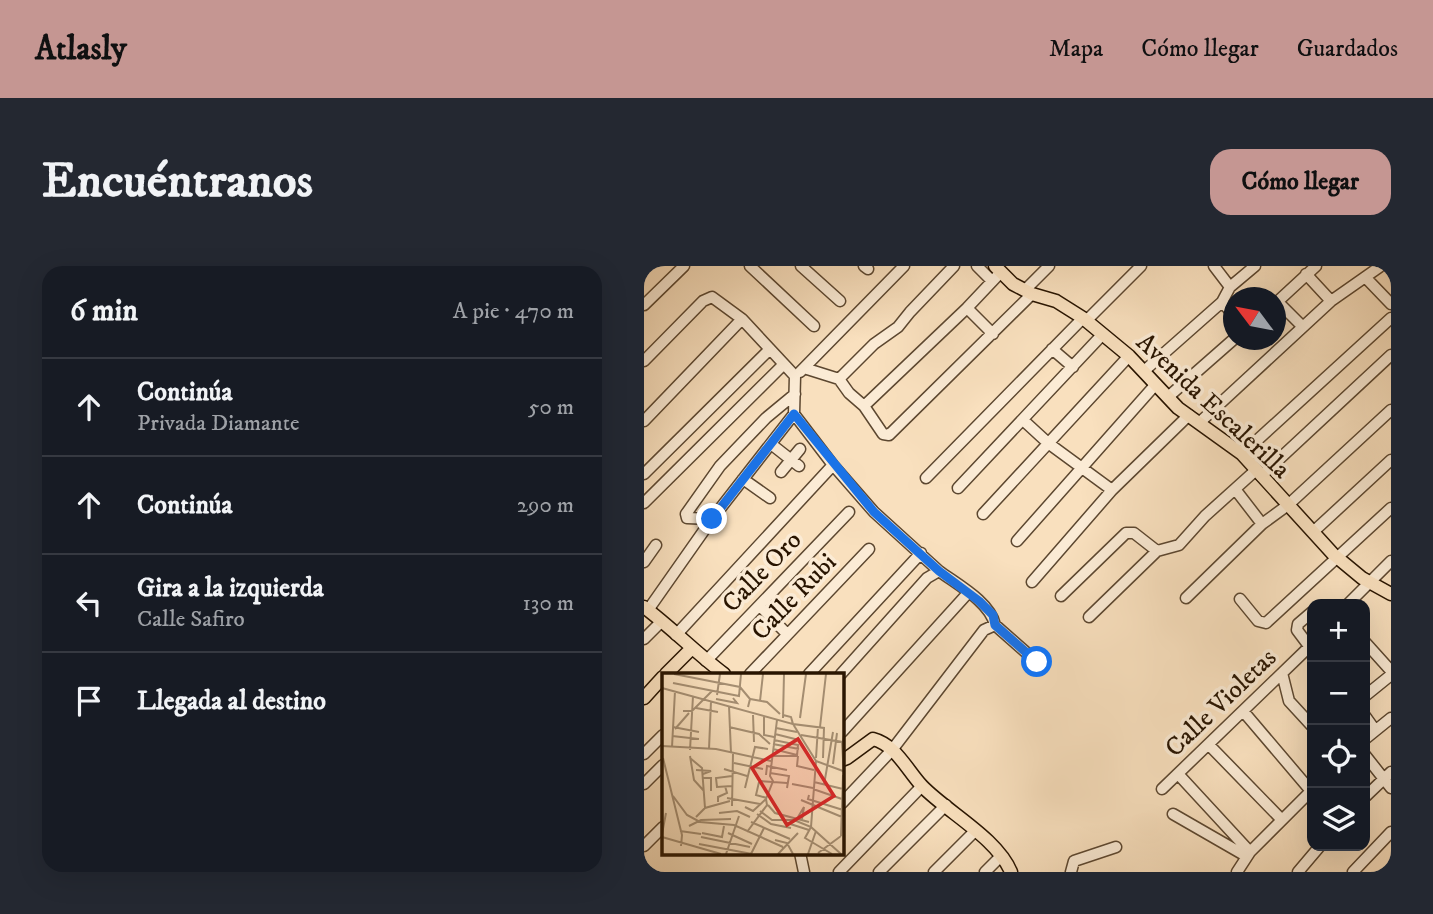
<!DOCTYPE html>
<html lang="es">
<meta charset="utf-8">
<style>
body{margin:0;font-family:"IM FELL DW Pica",serif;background:#242831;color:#f1f3f6}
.controls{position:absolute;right:21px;bottom:21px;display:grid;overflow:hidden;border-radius:14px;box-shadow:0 7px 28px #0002}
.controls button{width:63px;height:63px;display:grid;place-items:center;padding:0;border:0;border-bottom:2px solid #363941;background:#171b24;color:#f1f3f6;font:35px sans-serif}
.compass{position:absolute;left:579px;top:21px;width:63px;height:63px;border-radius:50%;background:#171b24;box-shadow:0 7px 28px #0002;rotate:302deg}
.stop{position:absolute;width:21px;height:21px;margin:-16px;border:5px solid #1a73e8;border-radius:50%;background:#fff}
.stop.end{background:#1a73e8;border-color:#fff;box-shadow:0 2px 7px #0008}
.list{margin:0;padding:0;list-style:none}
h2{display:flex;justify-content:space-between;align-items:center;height:91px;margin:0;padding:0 28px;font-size:30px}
h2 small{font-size:23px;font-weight:400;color:#9ea1a6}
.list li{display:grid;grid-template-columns:46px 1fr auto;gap:21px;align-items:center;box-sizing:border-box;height:98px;padding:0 28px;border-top:2px solid #363941}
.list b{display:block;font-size:26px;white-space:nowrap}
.list p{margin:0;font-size:23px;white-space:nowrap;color:#9ea1a6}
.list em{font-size:23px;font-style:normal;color:#9ea1a6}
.icon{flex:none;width:38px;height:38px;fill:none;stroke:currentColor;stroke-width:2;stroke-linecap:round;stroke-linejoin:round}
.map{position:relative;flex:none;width:747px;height:606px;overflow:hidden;border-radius:21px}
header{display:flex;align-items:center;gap:42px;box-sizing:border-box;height:98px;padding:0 35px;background:#c59692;color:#111}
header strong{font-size:33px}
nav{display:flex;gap:38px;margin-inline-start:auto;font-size:24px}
.intro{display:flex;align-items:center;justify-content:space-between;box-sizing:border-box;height:168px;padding:0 42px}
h1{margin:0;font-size:49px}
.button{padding:18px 32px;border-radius:21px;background:#c59692;color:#111;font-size:24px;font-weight:700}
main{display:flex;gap:42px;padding:0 42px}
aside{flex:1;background:#171b24;border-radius:21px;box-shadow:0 7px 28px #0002}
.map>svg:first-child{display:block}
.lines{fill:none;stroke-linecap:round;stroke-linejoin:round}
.minor-casing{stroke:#5c4730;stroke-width:13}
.major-casing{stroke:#281400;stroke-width:15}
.minor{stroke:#fbebd5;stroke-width:10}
.major{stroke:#f9e0be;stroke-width:12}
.route{stroke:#1a73e8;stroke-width:9}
.labels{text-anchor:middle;stroke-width:7;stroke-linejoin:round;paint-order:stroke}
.street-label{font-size:26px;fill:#281400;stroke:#fbebd5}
.inset-road{fill:none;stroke:#a58e72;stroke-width:2}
.view{fill:#d62828;fill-opacity:0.15;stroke:#d62828;stroke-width:3.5}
.inset-edge{fill:none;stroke:#281400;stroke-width:3.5}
</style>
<header>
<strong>Atlasly</strong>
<nav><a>Mapa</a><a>Cómo llegar</a><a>Guardados</a></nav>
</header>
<div class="intro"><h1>Encuéntranos</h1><a class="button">Cómo llegar</a></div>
<main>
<aside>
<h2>6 min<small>A pie · 470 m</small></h2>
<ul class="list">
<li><svg class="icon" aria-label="ahead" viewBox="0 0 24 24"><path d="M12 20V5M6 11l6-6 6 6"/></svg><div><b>Continúa</b><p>Privada Diamante</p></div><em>50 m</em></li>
<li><svg class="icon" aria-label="ahead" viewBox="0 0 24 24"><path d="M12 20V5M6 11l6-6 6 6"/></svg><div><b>Continúa</b></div><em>290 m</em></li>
<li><svg class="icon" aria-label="left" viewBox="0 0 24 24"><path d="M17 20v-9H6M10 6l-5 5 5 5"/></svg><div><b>Gira a la izquierda</b><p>Calle Safiro</p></div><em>130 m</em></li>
<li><svg class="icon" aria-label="arrive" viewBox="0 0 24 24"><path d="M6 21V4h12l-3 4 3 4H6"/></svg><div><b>Llegada al destino</b></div></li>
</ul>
</aside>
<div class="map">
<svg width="747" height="606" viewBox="0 0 747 606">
<rect width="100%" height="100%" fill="#f9e0be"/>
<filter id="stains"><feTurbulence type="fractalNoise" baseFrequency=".00286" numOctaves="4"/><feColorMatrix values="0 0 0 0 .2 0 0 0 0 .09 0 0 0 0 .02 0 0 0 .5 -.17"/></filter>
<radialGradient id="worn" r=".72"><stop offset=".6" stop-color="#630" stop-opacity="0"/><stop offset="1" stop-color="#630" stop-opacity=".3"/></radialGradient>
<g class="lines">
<defs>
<path id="minor" d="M106,0l64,60
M157,0l39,35
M220,0l4,3
M333,0l15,15
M570,0l16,21
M0,3l3,-3
M662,8l25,27
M722,12l25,26
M381,24l24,-24
M633,35l26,26
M578,36l12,13
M632,37l40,-37
M0,39l40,-39
M323,42l26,26
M442,55l55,-55
M408,83l21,18
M0,95l59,-60 9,-4 30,22 53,57
M160,102l35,11 10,14 15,13 19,28 6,1 143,-141
M500,105l78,-69 8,-15 25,-21
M156,106l104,-106
M195,113l35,-35 24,-17 12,-15 44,-46
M524,131l66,-58
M220,140l103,-98 34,-36
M150,148l39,51 41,47 65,59
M379,154l25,23 64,47
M0,155l98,-102
M555,157l132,-122 50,-35
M127,178l28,22
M598,188l149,-136
M137,206l19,-23
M0,208l126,-125
M617,210l130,-121
M282,212l157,-160
M99,213l27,19
M314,222l144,-153
M591,223l27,35 26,-19 103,-95
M0,237l140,-139
M339,248l146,-158
M68,253l-25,-1 -1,-4 34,-48 46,-48 29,-24
M669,266l78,-72
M373,275l139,-157
M0,296l12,-17
M388,316l80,-92 77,-75
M417,330l65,-63h8l23,18
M542,332l76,-74
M596,333l18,22 8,2 125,-115
M704,338l43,-43
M116,340l27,28
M4,344l64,-91 82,-105 1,-38
M668,346l-14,12 -1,6 15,20
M445,351l68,-66 22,-6 26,-29 51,-46
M351,359l42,37
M32,369l157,-170
M0,373l18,-18
M721,376l26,29
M62,395l143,-149
M638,407l7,28 23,25
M106,408l119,-125
M165,408l112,-121
M197,408l86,-96 12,-7c19,14 51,31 56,54
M721,430l26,-21
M599,445l68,80
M721,450l10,14
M198,466l126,-139
M721,473l26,-21
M565,479l73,75
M0,488l19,-19
M721,489l26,33
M534,508l72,78
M0,518l19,-19
M518,523l147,-142
M721,531l26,-25
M198,537l50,-53 92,-120 11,-5
M529,548l73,42
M0,580l19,-19
M156,587l4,19
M195,606l83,-86
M235,606l67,-67
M290,606l41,-41
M341,606l16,-16
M427,606l3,-11 42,-14
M593,606l13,-20 62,-62
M654,606l22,-26
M709,606l38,-40"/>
<path id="major" d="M351,0l18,18 19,10 24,7 27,17 46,38 49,52 64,46 91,100 29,24 29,16
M0,341c28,21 52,46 80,67
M22,408l25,-25
M0,432l19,-21
M198,494l5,-2 26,-19c23,6 34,31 49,47 25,26 75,52 89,86"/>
</defs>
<use href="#minor" class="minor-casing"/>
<use href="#major" class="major-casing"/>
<use href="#minor" class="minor"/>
<use href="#major" class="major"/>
</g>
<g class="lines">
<path class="route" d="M68,253l82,-105 80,98 65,59 40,30 14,14 2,10 42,37"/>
</g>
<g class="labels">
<g class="street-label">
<text transform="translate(570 139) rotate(43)" y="9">Avenida Escalerilla</text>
<text transform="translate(117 305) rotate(-46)" y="9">Calle Oro</text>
<text transform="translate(149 330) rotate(-46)" y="9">Calle Rubi</text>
<text transform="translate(576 436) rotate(-44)" y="9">Calle Violetas</text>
</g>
</g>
<g transform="translate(18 407)">
<rect width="182" height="182" fill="#f9e0be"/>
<path class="inset-road" d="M12,1l66,13 10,12M11,10l66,13 2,-22M0,15l131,36 23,37 -5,66 30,27M55,22l3,-21M54,26l21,4 -4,-5M98,28l3,-27M67,33l2,47M86,34l2,-8 17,3 13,12M34,35l22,4M21,38h9l20,-20M91,42l1,27M121,42l8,2 2,7 31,4 -1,30M102,44v18l10,2M121,45l1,-44M138,45l6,-44M11,54l26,5M67,54l30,7 11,10M158,54l6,-53M114,55l21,4M13,56l14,-16M113,61l24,6M139,62l42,7 1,-7M10,63l27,3M112,67l24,5 -1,11M180,69l2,34M111,71l26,5M0,73l54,3 55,12M10,74l3,-56M47,76l2,-48M111,76l24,6M28,77l3,-54M28,83l4,24 10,11M111,83h24M136,83l-1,10 17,4M1,85l19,77 -1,11M28,85l12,10 3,40M154,85l2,-31M154,88l27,10M72,90l29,6M171,91l4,-31M62,96l23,7M34,97l15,1 -8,3M108,100l19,3 -2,12M104,102l1,-9 20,4M70,103l-16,2 1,9 15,-1M41,105h8v13M97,108l28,2M97,109l-3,13 11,3M152,109l29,7M130,111l21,4M162,112l9,-53M83,115l10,-41 13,2M151,116l29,10M147,122l-1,4 35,11M11,123l14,19 13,7 34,3 49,22M65,125l33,6M104,126l7,-18 -3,-5 7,-56M139,127l41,17M56,129v-5l9,-4 -2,-7M106,132l7,8 34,9M70,133l1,-53M83,134l8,4 13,-12 1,6 -20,27M98,138l12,9h22l17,7 -6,11 27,16M57,140l18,-2 13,6M95,141l14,10 20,4M34,144l9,-9 25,-7M136,144l6,-10 -2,12M89,149l39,17M122,149l25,8M27,153l12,-6 30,-1M18,158l21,3M40,160l20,4 2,-11M66,160l24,11M0,161l4,-21M179,163l2,-61M0,164l59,17M39,164l49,10M113,167l12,3 6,11M37,171l53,10M156,180l23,-17M64,181l13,-38M89,181l13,-26M116,181l20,-21M146,181l8,-23"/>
<path class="view" d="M136,66l36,57 -47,29 -35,-57z"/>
<rect width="182" height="182" class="inset-edge"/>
</g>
<rect width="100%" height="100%" filter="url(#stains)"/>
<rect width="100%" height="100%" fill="url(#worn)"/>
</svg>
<div class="controls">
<button>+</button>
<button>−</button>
<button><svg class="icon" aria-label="locate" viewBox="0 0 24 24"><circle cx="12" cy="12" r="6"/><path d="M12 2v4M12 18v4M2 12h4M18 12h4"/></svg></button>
<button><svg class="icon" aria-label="layers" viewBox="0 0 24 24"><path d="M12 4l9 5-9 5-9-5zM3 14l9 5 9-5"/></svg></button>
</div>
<svg class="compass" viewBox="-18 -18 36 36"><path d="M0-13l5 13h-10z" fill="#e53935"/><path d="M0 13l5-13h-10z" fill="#9ea1a6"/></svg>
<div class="stop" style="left:393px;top:396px"></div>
<div class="stop end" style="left:68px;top:253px"></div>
</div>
</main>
